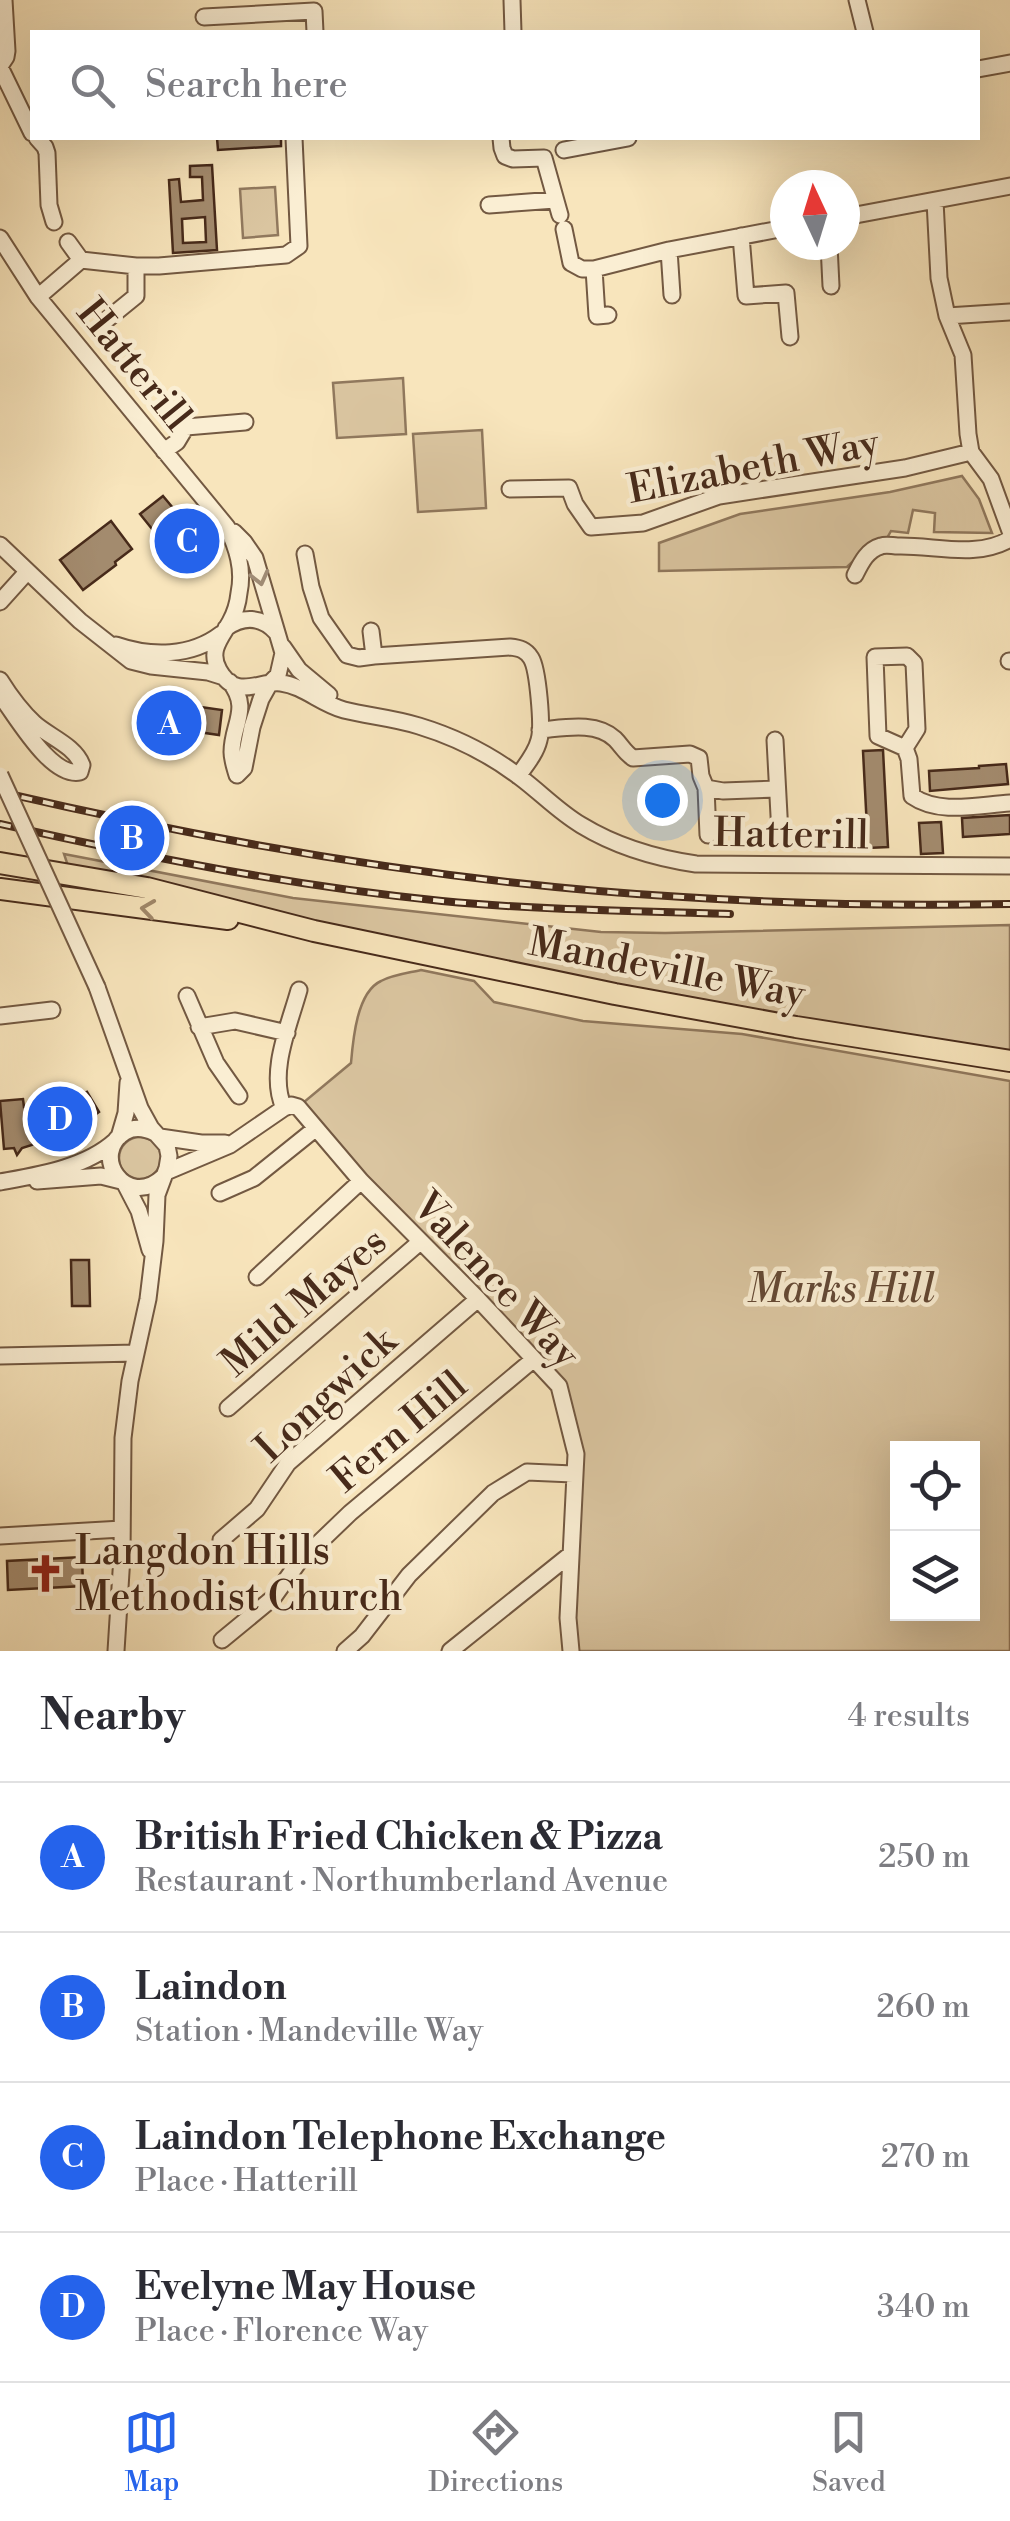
<!DOCTYPE html>
<meta charset="utf-8">
<style>
body{margin:0;font-family:"Libre Bodoni",serif;background:#f7f7f7;color:#2b2b33}
.controls{position:absolute;right:30px;bottom:30px;display:grid;overflow:hidden;border-radius:0px;box-shadow:0 10px 40px #0002}
.controls button{width:90px;height:90px;display:grid;place-items:center;padding:0;border:0;border-bottom:2px solid #e1e1e2;background:#fff;color:#2b2b33;font:50px sans-serif}
.compass{position:absolute;left:770px;top:170px;width:90px;height:90px;border-radius:50%;background:#fff;box-shadow:0 10px 40px #0002;rotate:356deg}
.you{position:absolute;left:662px;top:800px;width:35px;height:35px;margin:-25px;border:8px solid #fff;border-radius:50%;background:#1a73e8;box-shadow:0 0 0 15px #1a73e833}
.badge{display:grid;place-items:center;width:65px;height:65px;border-radius:50%;background:#2563eb;color:#fff;font-size:32px;font-weight:700}
.pin{position:absolute;translate:-50% -50%;border:5px solid #fff;box-shadow:0 2px 10px #0006}
.list{margin:0;padding:0;list-style:none}
h2{display:flex;justify-content:space-between;align-items:center;height:130px;margin:0;padding:0 40px;font-size:42px}
h2 small{font-size:32px;font-weight:400;color:#7c7c81}
.list li{display:grid;grid-template-columns:65px 1fr auto;gap:30px;align-items:center;box-sizing:border-box;height:150px;padding:0 40px;border-top:2px solid #e1e1e2}
.list b{display:block;font-size:38px;white-space:nowrap}
.list p{margin:0;font-size:32px;white-space:nowrap;color:#7c7c81}
.list em{font-size:32px;font-style:normal;color:#7c7c81}
.icon{flex:none;width:55px;height:55px;fill:none;stroke:currentColor;stroke-width:2;stroke-linecap:round;stroke-linejoin:round}
.map{position:relative;flex:none;width:1010px;height:1651px;overflow:hidden}
.search{position:absolute;background:#fff;box-shadow:0 10px 40px #0002;left:30px;right:30px;top:30px;height:110px;display:flex;align-items:center;gap:25px;box-sizing:border-box;padding:0 35px;border-radius:0px;color:#7c7c81;font-size:38px}
.sheet{height:730px;background:#fff}
nav{display:flex;justify-content:space-around;align-items:center;box-sizing:border-box;height:140px;border-top:2px solid #e1e1e2;background:#fff;font-size:28px;color:#7c7c81}
nav a{display:grid;justify-items:center;gap:5px}
nav .on{color:#2563eb}
.map>svg:first-child{display:block}
.green{fill:#dac5a0;stroke:#90785d;stroke-width:2.5;fill-rule:evenodd}
.building{fill:#a38b6e;stroke:#472a1a;stroke-width:2.5;fill-rule:evenodd}
.lines{fill:none;stroke-linecap:round;stroke-linejoin:round}
.minor-casing{stroke:#735942;stroke-width:19}
.major-casing{stroke:#472a1a;stroke-width:24}
.minor{stroke:#faeed3;stroke-width:15}
.major{stroke:#f8e5bc;stroke-width:20}
.rail-casing{stroke:#472a1a;stroke-width:8}
.rail{stroke:#faeed3;stroke-width:4;stroke-dasharray:11;stroke-linecap:butt}
.minor-bridge-casing{stroke:#735942;stroke-width:19;stroke-linecap:butt}
.minor-bridge{stroke:#faeed3;stroke-width:15}
.oneway{stroke:#a08c76}
.oneway2{stroke:#a0886b}
.labels{text-anchor:middle;stroke-width:9;stroke-linejoin:round;paint-order:stroke}
.street-label{font-size:40px;fill:#472a1a;stroke:#faeed3}
.park-label{font-size:40px;font-style:italic;fill:#644935;stroke:#faeed3}
.poi-label{font-size:40px;fill:#472a1a;stroke:#faeed3;text-anchor:start}
</style>
<div class="map">
<svg width="1010" height="1651" viewBox="0 0 1010 1651">
<rect width="100%" height="100%" fill="#f8e5bc"/>
<filter id="stains"><feTurbulence type="fractalNoise" baseFrequency=".002" numOctaves="4"/><feColorMatrix values="0 0 0 0 .2 0 0 0 0 .09 0 0 0 0 .02 0 0 0 .5 -.17"/></filter>
<radialGradient id="worn" r=".72"><stop offset=".6" stop-color="#630" stop-opacity="0"/><stop offset="1" stop-color="#630" stop-opacity=".3"/></radialGradient>
<path class="green" d="M275,187l3,48 -35,3 -3,-49z
M403,378l3,56 -69,4 -4,-55z
M482,430l4,78 -68,4 -5,-78z
M962,476l17,23 13,34 -58,-1 1,-19 -22,-3 -5,23 -17,-2 -4,7 -16,6 -24,23 -188,4v-28l81,-29 150,-22z
M64,854l229,44 308,34 64,1 345,-8v136l-153,-23 -788,-169z
M421,970l53,11 20,21 89,19 159,13 268,47v570h-439l2,-177 -14,-88 -261,-279 53,-44c2,-24 6,-71 30,-82 11,-6 27,-8 40,-11zM898,1448h74v166h-74z
M119 1158a21 21 0 1 1 42 0a21 21 0 1 1-42 0Z"/>
<path class="building" d="M217,138h64v8l-63,4z
M212,165l5,85 -44,3 -4,-73 10,-1 2,23 22,-2 -1,-23h-12v-11zM205,217l1,25 -23,1 -1,-24z
M163,496l30,36 7,-6 19,24 -30,25 -49,-61z
M111,521l21,28 -17,13 1,3 -33,25 -23,-30z
M145,699l77,11 -3,25 -76,-11z
M883,750l5,97 -20,1 -5,-97z
M1006,764l2,20 -78,7 -1,-20 50,-3v-2z
M1010,815v19l-47,3 -1,-19z
M941,822l2,31 -22,1 -2,-31z
M87,1092l12,20 -11,8 -14,8 -2,-3 -15,12 -35,11 -5,7 -3,-7 -10,1 -4,-48 23,-2 1,8h3l1,10 19,-9 2,3z
M71,1260h18l1,46h-18z
M82,1557l1,29 -75,4 -1,-29z"/>
<g class="lines">
<defs>
<path id="minor" d="M512,0l1,32
M857,0l8,32
M204,17l110,-6 1,21
M0,66l6,-9 1,-6 -3,-51
M0,67l32,66
M978,69l32,-6
M37,138l8,9 2,6 2,52 5,17
M501,138l1,10 3,8 8,3 31,-1 16,57
M564,150l64,-12
M935,201l4,77 8,38 16,39 5,79 3,18 20,27 19,52
M489,205l66,-5
M845,217l165,-31
M564,229l7,34 11,6h12l75,-19 116,-22
M741,236l5,60 40,-3 4,44
M0,238l38,59 189,230c10,21 17,42 12,66 -1,10 -4,20 -9,29 -9,16 -22,29 -11,48 17,31 40,10 62,13 23,3 40,21 63,27 24,6 50,8 75,16 36,11 72,29 102,52 20,15 38,34 60,47 36,22 74,33 115,39l314,2
M68,242l13,18
M829,245l2,41
M669,250l3,45
M594,269l3,47 11,-1
M38,297l43,-37 55,6h23l127,-11 13,-9 -5,-108
M947,316l63,-4
M104,322l32,-26v-30
M164,451l13,-9 9,-15 59,-5
M510,489l59,-1 6,16 16,23 52,-4 76,-27 186,-28 66,-16
M234,532l10,10 11,16 28,95 -5,22 -8,8 -9,16 -9,28 -8,41 -7,7
M0,545l80,76 51,40 20,5 57,6 16,5
M305,554l6,33 10,31 26,37 12,3 15,-2
M855,575c6,-12 12,-25 26,-29 6,-2 11,0 17,0 36,-1 79,13 112,-7
M0,602l27,-30
M226,628c17,-12 35,-12 50,4
M371,631l3,25 136,-9c10,1 16,3 21,11 7,11 12,69 8,82 -3,13 -13,25 -21,36
M116,645c35,12 75,12 105,-11
M283,647l16,23 30,25
M1009,661h1
M0,680c10,16 21,31 35,44 15,13 40,22 47,41l-2,7c-29,6 -63,-55 -80,-77
M230,682c21,27 2,42 2,70 0,8 3,16 5,23
M540,730c24,-2 56,-9 75,9 7,7 9,13 18,19l57,-4 9,4 2,18 5,12 17,3 54,-2
M775,740l5,94
M905,748l-27,-12 -3,-79 32,-1 7,7 3,66 -12,19 4,11 3,37c27,19 66,9 98,7
M706,788l2,47
M97,987l43,121 11,20 16,18 2,10 -2,12 -10,27 -2,46 -7,58 -18,82 -7,57 -1,118 -6,95
M187,996l29,67 23,33
M0,1016l52,-6
M199,1027l36,-6 52,12
M284,1108c-16,-35 5,-82 15,-118
M155,1133c-10,-5 -20,-7 -30,-1 -36,22 1,79 38,45
M119,1137l7,-24 2,-30
M160,1137l41,6h24
M166,1172l64,-27 54,-37 7,-3 7,2 63,74 117,118 81,87 17,68 -8,164 3,33
M37,1181l64,-5 20,5
M0,1182c38,-7 85,-14 115,-41
M125,1184l14,27 11,39
M220,1193l34,-15 61,-49
M257,1277l104,-96
M0,1356l136,-3
M228,1408l192,-166
M0,1536l122,-7
M221,1540l36,-31 31,-46 190,-164
M222,1640l51,-42 25,-35 52,-50 184,-154
M345,1651l17,-15 47,-61 84,-82 34,-21 46,2
M450,1651l121,-97"/>
<path id="major" d="M0,863l147,25 167,43 301,63 181,33 214,34
M0,889l228,30"/>
</defs>
<use href="#minor" class="minor-casing"/>
<use href="#major" class="major-casing"/>
<use href="#minor" class="minor"/>
<use href="#major" class="major"/>
<defs>
<path id="rail" d="M0,792c224,52 453,92 683,105 109,7 218,9 327,7
M0,824c146,33 292,62 442,77 96,9 192,10 288,13"/>
</defs>
<use href="#rail" class="rail-casing"/>
<use href="#rail" class="rail"/>
<defs>
<path id="minor-bridge" d="M0,775l97,212"/>
</defs>
<use href="#minor-bridge" class="minor-bridge-casing"/>
<use href="#minor-bridge" class="minor-bridge"/>
</g>
<defs><path id="oneway-chevron" d="M-2-3.5L2.5 0L-2 3.5" fill="none" stroke-width="1.6" stroke-linecap="round" stroke-linejoin="round" transform="scale(2.5)"/></defs>
<use class="oneway" href="#oneway-chevron" transform="translate(260 578) rotate(76)"/>
<use class="oneway2" href="#oneway-chevron" transform="translate(148 909) rotate(-172)"/>
<defs>
<symbol id="church-bare" viewBox="-9 -9 18 18"><path d="M-1.2-6h2.4v3.5h3.3v2.4h-3.3V6h-2.4V-.1h-3.3v-2.4h3.3Z" fill="#8f2418" stroke="#faeed3" stroke-width="2.5" paint-order="stroke"/></symbol>
</defs>
<g fill-rule="evenodd">
<use href="#church-bare" x="18" y="1546" width="55" height="55"/>
</g>
<g class="labels">
<g class="street-label">
<text transform="translate(135 364) rotate(51)" y="14">Hatterill</text>
<text transform="translate(753 465) rotate(-11)" y="14">Elizabeth Way</text>
<text transform="translate(791 833) rotate(1)" y="14">Hatterill</text>
<text transform="translate(667 967) rotate(11)" y="14">Mandeville Way</text>
<text transform="translate(497 1279) rotate(47)" y="14">Valence Way</text>
<text transform="translate(303 1301) rotate(-41)" y="14">Mild Mayes</text>
<text transform="translate(325 1394) rotate(-43)" y="14">Longwick</text>
<text transform="translate(398 1431) rotate(-40)" y="14">Fern Hill</text>
</g>
<g class="park-label">
<text x="841" y="1302">Marks Hill</text>
</g>
<g class="poi-label">
<text x="75" y="1564">Langdon Hills<tspan x="75" dy="46">Methodist Church</tspan></text>
</g>
</g>
<rect width="100%" height="100%" filter="url(#stains)"/>
<rect width="100%" height="100%" fill="url(#worn)"/>
</svg>
<div class="controls">
<button><svg class="icon" aria-label="locate" viewBox="0 0 24 24"><circle cx="12" cy="12" r="6"/><path d="M12 2v4M12 18v4M2 12h4M18 12h4"/></svg></button>
<button><svg class="icon" aria-label="layers" viewBox="0 0 24 24"><path d="M12 4l9 5-9 5-9-5zM3 14l9 5 9-5"/></svg></button>
</div>
<svg class="compass" viewBox="-18 -18 36 36"><path d="M0-13l5 13h-10z" fill="#e53935"/><path d="M0 13l5-13h-10z" fill="#7c7c81"/></svg>
<div class="you"></div>
<div class="pin badge" style="left:169px;top:723px">A</div>
<div class="pin badge" style="left:132px;top:838px">B</div>
<div class="pin badge" style="left:187px;top:541px">C</div>
<div class="pin badge" style="left:60px;top:1119px">D</div>
<div class="search"><svg class="icon" aria-label="search" viewBox="0 0 24 24"><circle cx="10" cy="10" r="6"/><path d="M15 15l6 6"/></svg>Search here</div>
</div>
<section class="sheet">
<h2>Nearby<small>4 results</small></h2>
<ul class="list">
<li><span class="badge">A</span><div><b>British Fried Chicken &amp; Pizza</b><p>Restaurant · Northumberland Avenue</p></div><em>250 m</em></li>
<li><span class="badge">B</span><div><b>Laindon</b><p>Station · Mandeville Way</p></div><em>260 m</em></li>
<li><span class="badge">C</span><div><b>Laindon Telephone Exchange</b><p>Place · Hatterill</p></div><em>270 m</em></li>
<li><span class="badge">D</span><div><b>Evelyne May House</b><p>Place · Florence Way</p></div><em>340 m</em></li>
</ul>
</section>
<nav>
<a class="on"><svg class="icon" aria-label="map" viewBox="0 0 24 24"><path d="M3 6l6-2 6 2 6-2v14l-6 2-6-2-6 2zM9 4v14M15 6v14"/></svg>Map</a>
<a><svg class="icon" aria-label="directions" viewBox="0 0 24 24"><path d="M12 3l9 9-9 9-9-9zM9 14v-3h6M13 9l2 2-2 2"/></svg>Directions</a>
<a><svg class="icon" aria-label="saved" viewBox="0 0 24 24"><path d="M7 4h10v16l-5-4-5 4z"/></svg>Saved</a>
</nav>
